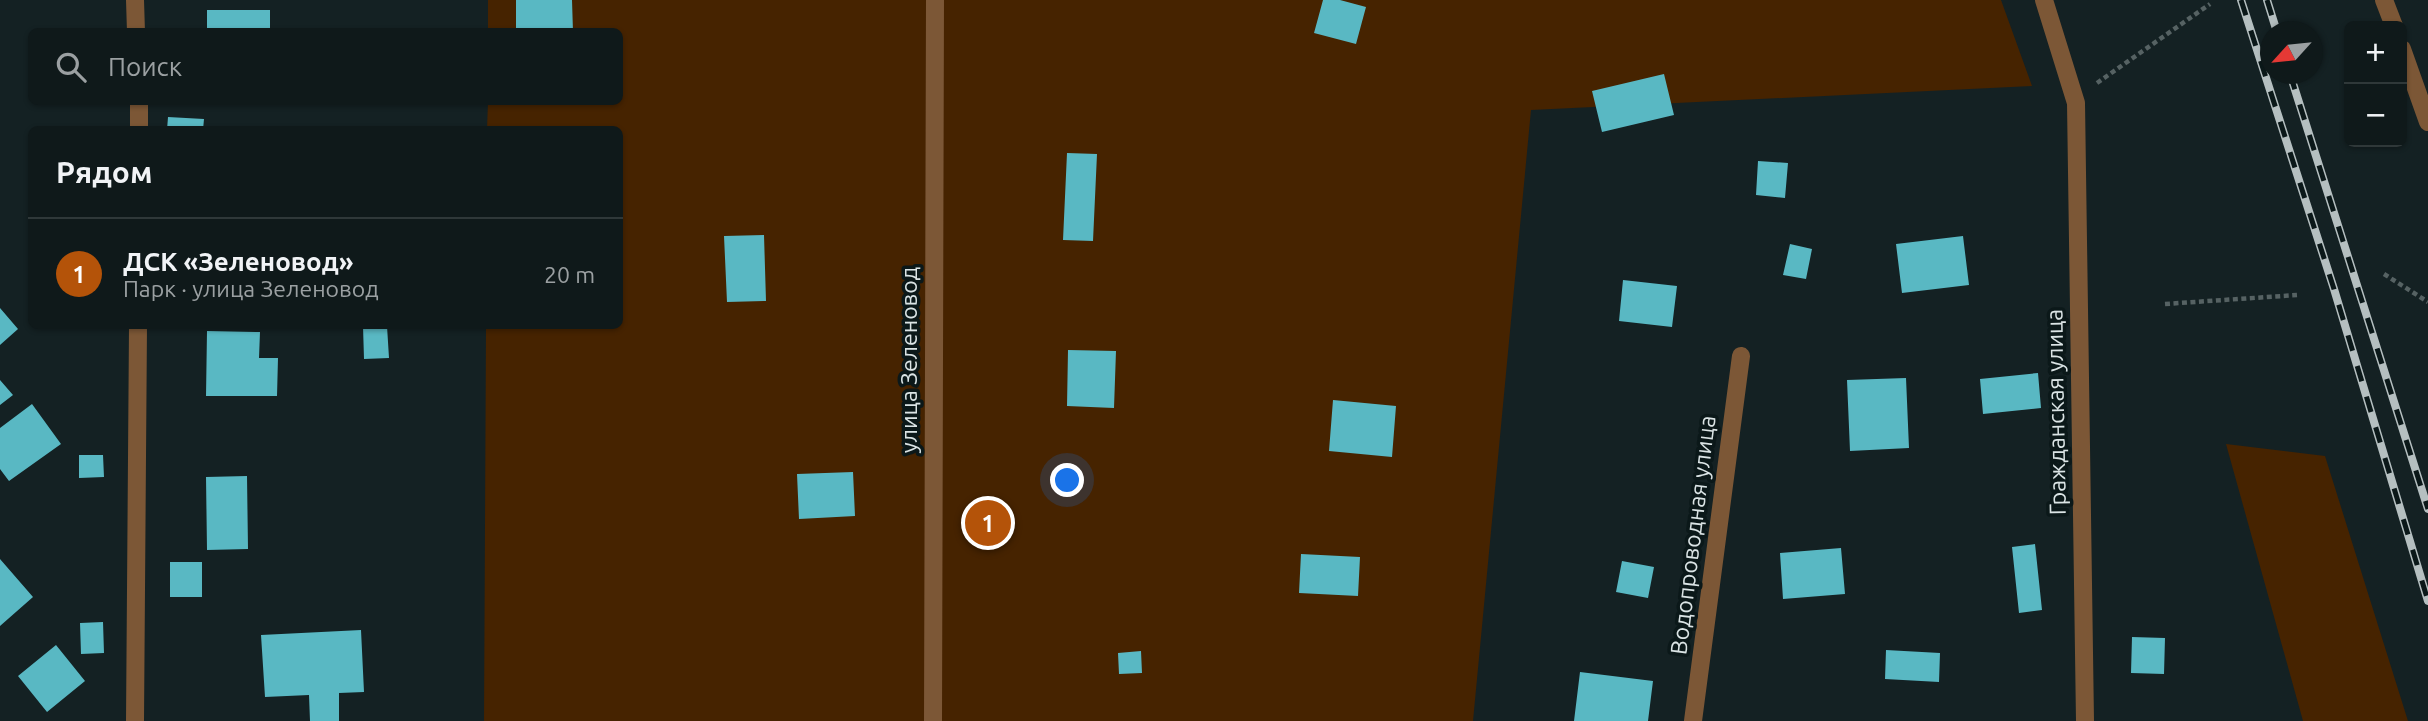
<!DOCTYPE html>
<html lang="ru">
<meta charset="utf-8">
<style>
body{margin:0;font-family:Ubuntu,sans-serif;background:#182223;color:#f1f3f6}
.controls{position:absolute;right:21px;top:21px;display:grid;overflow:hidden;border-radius:10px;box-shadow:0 2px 5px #0004}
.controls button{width:63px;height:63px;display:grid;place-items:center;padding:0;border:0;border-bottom:2px solid #2f3839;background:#0f191a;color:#f1f3f6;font:35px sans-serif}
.compass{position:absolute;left:2260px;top:21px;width:63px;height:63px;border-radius:50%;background:#0f191a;box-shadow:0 2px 5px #0004;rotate:243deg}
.you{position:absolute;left:1068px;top:481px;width:24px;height:24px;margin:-18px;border:5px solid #fff;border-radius:50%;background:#1a73e8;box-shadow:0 0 0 10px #1a73e833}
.badge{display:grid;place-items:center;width:46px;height:46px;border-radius:50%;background:#b45309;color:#fff;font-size:23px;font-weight:700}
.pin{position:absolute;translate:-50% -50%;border:4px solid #fff;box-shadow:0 2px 7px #0006}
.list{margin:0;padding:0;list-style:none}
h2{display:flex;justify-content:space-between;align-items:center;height:91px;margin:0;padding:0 28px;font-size:30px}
h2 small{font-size:23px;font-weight:400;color:#9ba0a2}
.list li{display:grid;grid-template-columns:46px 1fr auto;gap:21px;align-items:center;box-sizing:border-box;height:112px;padding:0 28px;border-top:2px solid #2f3839}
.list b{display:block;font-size:26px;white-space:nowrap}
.list p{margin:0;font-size:23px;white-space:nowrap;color:#9ba0a2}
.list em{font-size:23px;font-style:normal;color:#9ba0a2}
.icon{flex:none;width:38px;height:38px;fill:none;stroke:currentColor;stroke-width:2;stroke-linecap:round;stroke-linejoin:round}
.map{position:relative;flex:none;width:2428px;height:721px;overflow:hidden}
.search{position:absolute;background:#0f191a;box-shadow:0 2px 5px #0004;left:28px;top:28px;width:595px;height:77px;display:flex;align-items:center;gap:18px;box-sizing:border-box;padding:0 24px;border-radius:10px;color:#9ba0a2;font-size:26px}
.panel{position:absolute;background:#0f191a;box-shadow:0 2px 5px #0004;left:28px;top:126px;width:595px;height:203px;border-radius:10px}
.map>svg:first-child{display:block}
.green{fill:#462300}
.building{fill:#59b8c3}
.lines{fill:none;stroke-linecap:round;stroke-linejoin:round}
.path{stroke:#566263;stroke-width:4.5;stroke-dasharray:5 3.5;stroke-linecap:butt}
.minor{stroke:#7c5736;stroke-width:18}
.rail-casing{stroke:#b5bfc0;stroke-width:8}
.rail{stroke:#0b1819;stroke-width:5;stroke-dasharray:16;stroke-linecap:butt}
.labels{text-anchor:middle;stroke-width:7;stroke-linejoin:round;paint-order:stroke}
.street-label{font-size:23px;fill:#dbe4e5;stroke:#0b1819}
</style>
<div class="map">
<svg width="2428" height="721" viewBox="0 0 2428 721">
<rect width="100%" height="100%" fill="#142123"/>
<path class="green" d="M488,0h1513l31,86 -501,24 -58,611h-989l2,-395h134v-196l-133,-1 1,-27h132v-70l-132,-1z
M2226,444l99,12 83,265h-105z"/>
<path class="building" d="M516,0h56l1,32h-57z
M1323,0h17l26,7 -10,37 -42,-11z
M207,10h63v22h-63z
M1664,74l10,41 -72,17 -10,-41z
M168,117l36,2 -1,11h-36z
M1067,153l30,1 -4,87 -30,-1z
M1758,161l30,2 -3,35 -29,-3z
M764,235l2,66 -39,1 -3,-66z
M1963,236l6,49 -67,8 -6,-49z
M1790,244l22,5 -6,30 -23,-4z
M1623,280l54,6 -5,41 -53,-6z
M0,308l18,21 -18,16z
M363,326h24l2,32 -25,1z
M207,331l53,1 -1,26h19l-1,38h-71z
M1068,350l48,1 -2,57 -47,-2z
M2038,373l3,35 -58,6 -3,-35z
M1906,378l3,70 -59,3 -3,-71z
M0,380l13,15 -13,10z
M1333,400l63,6 -4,51 -63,-6z
M32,404l29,40 -52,37 -9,-12v-41z
M79,455h24l1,22 -25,1z
M853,472l2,44 -56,3 -2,-45z
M247,476l1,73 -41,1 -1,-73z
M2035,544l7,66 -23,3 -7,-66z
M1841,548l4,46 -62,5 -3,-46z
M1301,554l59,3 -2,39 -59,-3z
M0,559l33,38 -33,29z
M1622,561l32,6 -6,31 -32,-6z
M170,562h32v35h-32z
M103,622l1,31 -23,1 -1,-31z
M361,630l3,62 -25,1v28h-29l-1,-26 -44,2 -4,-62z
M2132,637l33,1 -1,36 -33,-1z
M56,645l29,36 -38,31 -29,-36z
M1886,650l54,3 -1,29 -54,-3z
M1141,651l1,22 -23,1 -1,-21z
M1580,672l73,9 -5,40h-74z"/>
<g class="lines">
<path class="path" d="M2097,83l113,-79
M2384,274l44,28
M2165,304l132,-9"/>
<path class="minor" d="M135,0l1,32
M2044,0l32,103 9,618
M2384,0l10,26
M2402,49l26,73
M139,130v-28
M135,721l3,-395
M933,721l2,-721
M1693,721l48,-365"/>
<defs>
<path id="rail" d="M2241,0l93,289 94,312
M2267,0l10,32
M2290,74l138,435"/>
</defs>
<use href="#rail" class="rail-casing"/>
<use href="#rail" class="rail"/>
</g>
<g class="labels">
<g class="street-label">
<text transform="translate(909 360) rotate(-90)" y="8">улица Зеленовод</text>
<text transform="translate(2056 412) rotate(-91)" y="8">Гражданская улица</text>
<text transform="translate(1693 535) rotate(-83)" y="8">Водопроводная улица</text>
</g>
</g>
</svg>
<div class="controls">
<button>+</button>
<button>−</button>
</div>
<svg class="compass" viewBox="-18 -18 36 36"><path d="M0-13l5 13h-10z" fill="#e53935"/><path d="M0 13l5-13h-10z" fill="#9ba0a2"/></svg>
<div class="you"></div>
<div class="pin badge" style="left:988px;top:523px">1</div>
<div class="search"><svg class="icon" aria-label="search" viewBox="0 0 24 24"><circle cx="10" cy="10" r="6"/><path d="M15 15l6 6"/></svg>Поиск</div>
<section class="panel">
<h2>Рядом<small></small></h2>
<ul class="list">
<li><span class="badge">1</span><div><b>ДСК «Зеленовод»</b><p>Парк · улица Зеленовод</p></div><em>20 m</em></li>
</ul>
</section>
</div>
